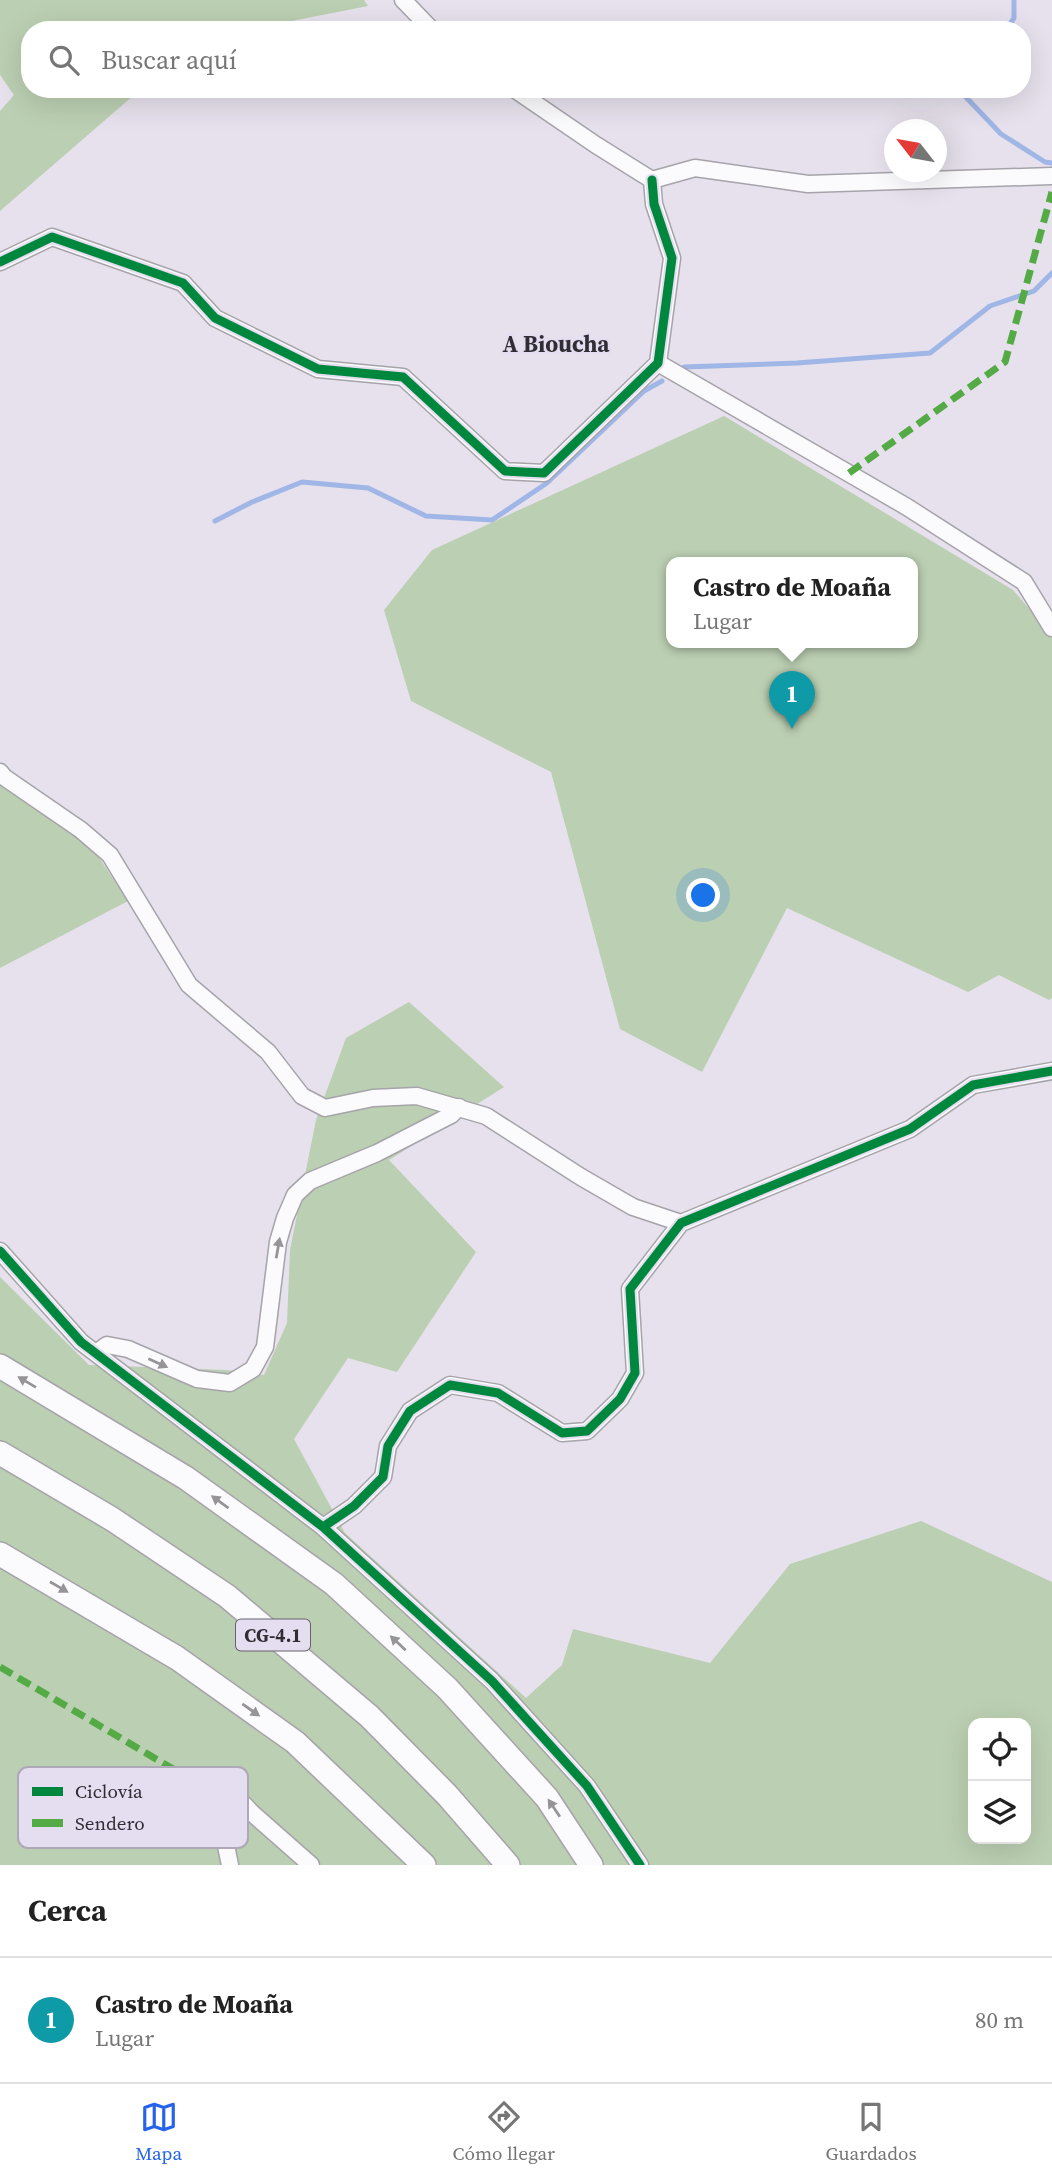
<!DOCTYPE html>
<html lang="es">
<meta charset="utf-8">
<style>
body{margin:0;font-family:"Source Serif 4",serif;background:#f2f2f2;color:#222}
.controls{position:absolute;right:21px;bottom:21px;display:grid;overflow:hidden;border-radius:14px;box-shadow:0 7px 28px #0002}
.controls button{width:63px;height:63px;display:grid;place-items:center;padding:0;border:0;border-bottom:2px solid #e0e0e0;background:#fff;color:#222;font:35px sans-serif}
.compass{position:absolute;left:884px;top:119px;width:63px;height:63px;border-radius:50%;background:#fff;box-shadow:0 7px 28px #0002;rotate:301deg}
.you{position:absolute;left:704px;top:896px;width:24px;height:24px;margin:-18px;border:5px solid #fff;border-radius:50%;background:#1a73e8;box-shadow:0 0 0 10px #1a73e833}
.badge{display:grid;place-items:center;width:46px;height:46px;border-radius:50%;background:#2563eb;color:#fff;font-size:23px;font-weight:700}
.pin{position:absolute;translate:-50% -58px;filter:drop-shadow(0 2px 4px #0008)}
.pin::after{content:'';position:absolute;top:37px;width:24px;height:21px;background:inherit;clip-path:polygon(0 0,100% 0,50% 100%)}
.popup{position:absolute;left:666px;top:557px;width:252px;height:91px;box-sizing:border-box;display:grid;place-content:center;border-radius:14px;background:#fff;filter:drop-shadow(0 2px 5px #0005);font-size:23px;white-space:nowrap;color:#767676}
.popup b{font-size:26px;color:#222}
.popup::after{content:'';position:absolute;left:50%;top:100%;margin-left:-14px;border:14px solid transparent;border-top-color:#fff}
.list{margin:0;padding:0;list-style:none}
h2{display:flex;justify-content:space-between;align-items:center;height:91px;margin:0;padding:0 28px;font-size:30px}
h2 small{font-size:23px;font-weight:400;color:#767676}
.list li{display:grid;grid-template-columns:46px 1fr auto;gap:21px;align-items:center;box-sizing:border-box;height:126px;padding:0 28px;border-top:2px solid #e0e0e0}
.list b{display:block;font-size:26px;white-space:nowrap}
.list p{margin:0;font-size:23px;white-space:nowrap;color:#767676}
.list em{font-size:23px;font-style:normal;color:#767676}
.icon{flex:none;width:38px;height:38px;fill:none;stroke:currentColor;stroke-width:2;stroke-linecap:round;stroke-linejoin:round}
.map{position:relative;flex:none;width:1052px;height:1865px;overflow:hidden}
.search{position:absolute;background:#fff;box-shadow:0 7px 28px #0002;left:21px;right:21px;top:21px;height:77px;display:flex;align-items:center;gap:18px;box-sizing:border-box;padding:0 24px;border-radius:28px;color:#767676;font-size:26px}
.sheet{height:217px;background:#fff}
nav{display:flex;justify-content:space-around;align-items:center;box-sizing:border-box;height:98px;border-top:2px solid #e0e0e0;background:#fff;font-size:19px;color:#767676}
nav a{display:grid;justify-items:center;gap:4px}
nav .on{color:#2563eb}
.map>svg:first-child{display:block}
.green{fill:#bbcfb2;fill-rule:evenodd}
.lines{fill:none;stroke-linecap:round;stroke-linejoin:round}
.stream{stroke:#9fb6e6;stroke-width:5}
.minor-casing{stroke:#a6a3ab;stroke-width:19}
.highway-casing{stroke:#a6a3ab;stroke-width:26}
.minor{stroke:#fbfafc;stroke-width:16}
.highway{stroke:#fbfafc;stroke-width:23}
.quiet{stroke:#54ab45;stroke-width:7;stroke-dasharray:14 7;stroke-linecap:butt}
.cycleway-casing{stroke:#e5ddf0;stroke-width:13}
.cycleway{stroke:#00873e;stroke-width:9}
.oneway{fill:#969498}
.labels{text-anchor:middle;stroke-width:5;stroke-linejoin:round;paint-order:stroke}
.shield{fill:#e5ddf0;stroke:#66626c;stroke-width:2}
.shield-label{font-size:19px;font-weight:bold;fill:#302d34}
.neighbourhood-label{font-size:23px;font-weight:bold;fill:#302d34;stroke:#e5ddf0}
.key{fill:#e5ddf0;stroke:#afa8b8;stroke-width:2}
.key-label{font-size:19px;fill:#302d34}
</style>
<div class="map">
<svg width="1052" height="1865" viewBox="0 0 1052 1865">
<rect width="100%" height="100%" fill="#e6e1ec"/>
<path class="green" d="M0,0h364l4,6 -121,24h-217v59h111l-141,122v-100l14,-16 -14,-20z
M724,416l289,174 39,45v363l-3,2 -50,-25 -31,17 -181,-84 -85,164 -82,-43 -69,-257 -140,-71 -27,-91 48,-60zM671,563h242v80h-242z
M0,784l92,63 36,54 -128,67z
M409,1002l95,85 -115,73 87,92 -79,120 -49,-14 -54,81 51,94 181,165 36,-33 11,-36 137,34 80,-99 131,-43 131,61v283h-1052v-588l89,88 137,5 38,5 23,-52 3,-73 26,-130 30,-82zM973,1723h53v116h-53z"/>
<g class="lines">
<path class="stream" d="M1006,30l8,-12v-18
M963,89l-2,3 40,42 44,28 7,1
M684,367l113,-4 133,-10 60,-47 44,-15 18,-18
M215,521l37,-19 50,-20 66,6 58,28 66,4 55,-37 97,-92 18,-10"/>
<defs>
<path id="minor" d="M403,0l29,30
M514,89l82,56 56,35 43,-12 113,16 244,-8
M0,262l52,-25 131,46 32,35 103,51 85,8 102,94 39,2 114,-110 14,-105 -18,-54 -2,-24
M658,363l249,144 117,75 28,46
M0,772l4,5 77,53 29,25 79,130 79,67 34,44 23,12 48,-10 44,-2 69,20 95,61 52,30 48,16
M0,1251l81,91 242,185 169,154 95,105 53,79
M96,1353l11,-8 21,4 69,30 33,4 23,-14 12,-22 13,-105 7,-24 10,-23 15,-14 67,-28 74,-38 8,-8
M323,1527l31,-21 29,-29 5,-31 22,-35 40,-26 48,8 64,40 25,-2 33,-32 15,-26 -5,-84 51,-66 229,-94 63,-44 79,-14
M230,1865l-11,-52 5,-14 13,-2 15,16 59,52"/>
<path id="highway" d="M0,1366l186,112 148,106 113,104 100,110 44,67
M0,1453l112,66 115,77 142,120 78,79 61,70
M0,1554l177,104 118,84 129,123"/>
</defs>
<use href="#minor" class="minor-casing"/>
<use href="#highway" class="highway-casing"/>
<use href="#minor" class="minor"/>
<use href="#highway" class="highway"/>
<path class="quiet" d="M849,473l156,-111 47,-170
M0,1667l224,132"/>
<defs>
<path id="cycleway" d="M0,262l52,-25 131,46 32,35 103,51 85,8 102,94 39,2 114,-110 14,-105 -18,-54 -2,-24
M0,1251l81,91 242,185 169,154 95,105 53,79
M323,1527l31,-21 29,-29 5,-31 22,-35 40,-26 48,8 64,40 25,-2 33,-32 15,-26 -5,-84 51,-66 229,-94 63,-44 79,-14"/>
</defs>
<use href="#cycleway" class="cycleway-casing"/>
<use href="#cycleway" class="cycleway"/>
</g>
<defs><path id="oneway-solid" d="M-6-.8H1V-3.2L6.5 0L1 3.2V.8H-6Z" transform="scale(1.75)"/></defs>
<g class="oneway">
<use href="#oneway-solid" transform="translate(278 1248) rotate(-80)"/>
<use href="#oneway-solid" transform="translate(158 1363) rotate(24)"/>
<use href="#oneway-solid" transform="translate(27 1382) rotate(-149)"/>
<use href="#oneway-solid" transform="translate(220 1502) rotate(-144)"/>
<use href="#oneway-solid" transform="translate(59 1587) rotate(30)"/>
<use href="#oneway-solid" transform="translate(398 1643) rotate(-137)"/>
<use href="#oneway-solid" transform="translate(251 1710) rotate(35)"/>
<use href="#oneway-solid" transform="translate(554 1808) rotate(-124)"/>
</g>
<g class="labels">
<rect class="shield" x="236" y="1619.5" width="74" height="31" rx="5"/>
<g class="shield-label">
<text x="273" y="1642">CG-4.1</text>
</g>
<g class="neighbourhood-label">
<text x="556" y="352">A Bioucha</text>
</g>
</g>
<rect x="18" y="1767" width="230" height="81" rx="10" class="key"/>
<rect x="32" y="1787" width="31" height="9" fill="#00873e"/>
<rect x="32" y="1819" width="31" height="8" fill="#54ab45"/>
<g class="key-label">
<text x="75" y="1798">Ciclovía</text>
<text x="75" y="1830">Sendero</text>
</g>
</svg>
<div class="controls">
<button><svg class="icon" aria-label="locate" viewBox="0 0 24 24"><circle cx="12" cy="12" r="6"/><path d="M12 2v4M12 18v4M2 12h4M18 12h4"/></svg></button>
<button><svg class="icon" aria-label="layers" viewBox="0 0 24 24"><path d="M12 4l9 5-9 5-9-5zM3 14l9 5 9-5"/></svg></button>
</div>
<svg class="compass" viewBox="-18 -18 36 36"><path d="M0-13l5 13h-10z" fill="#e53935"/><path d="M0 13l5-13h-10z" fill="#767676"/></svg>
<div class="you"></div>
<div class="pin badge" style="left:792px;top:729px;background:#0f9aa8">1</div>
<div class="popup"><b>Castro de Moaña</b>Lugar</div>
<div class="search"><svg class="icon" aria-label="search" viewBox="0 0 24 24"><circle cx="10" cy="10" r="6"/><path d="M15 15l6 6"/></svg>Buscar aquí</div>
</div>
<section class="sheet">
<h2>Cerca<small></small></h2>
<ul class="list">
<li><span class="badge" style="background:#0f9aa8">1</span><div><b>Castro de Moaña</b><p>Lugar</p></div><em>80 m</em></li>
</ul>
</section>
<nav>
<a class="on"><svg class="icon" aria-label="map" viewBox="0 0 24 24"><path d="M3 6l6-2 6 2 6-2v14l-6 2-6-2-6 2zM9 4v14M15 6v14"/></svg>Mapa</a>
<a><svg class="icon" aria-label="directions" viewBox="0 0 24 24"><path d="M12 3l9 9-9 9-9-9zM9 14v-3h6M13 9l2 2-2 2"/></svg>Cómo llegar</a>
<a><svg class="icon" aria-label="saved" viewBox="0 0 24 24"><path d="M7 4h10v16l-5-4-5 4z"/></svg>Guardados</a>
</nav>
